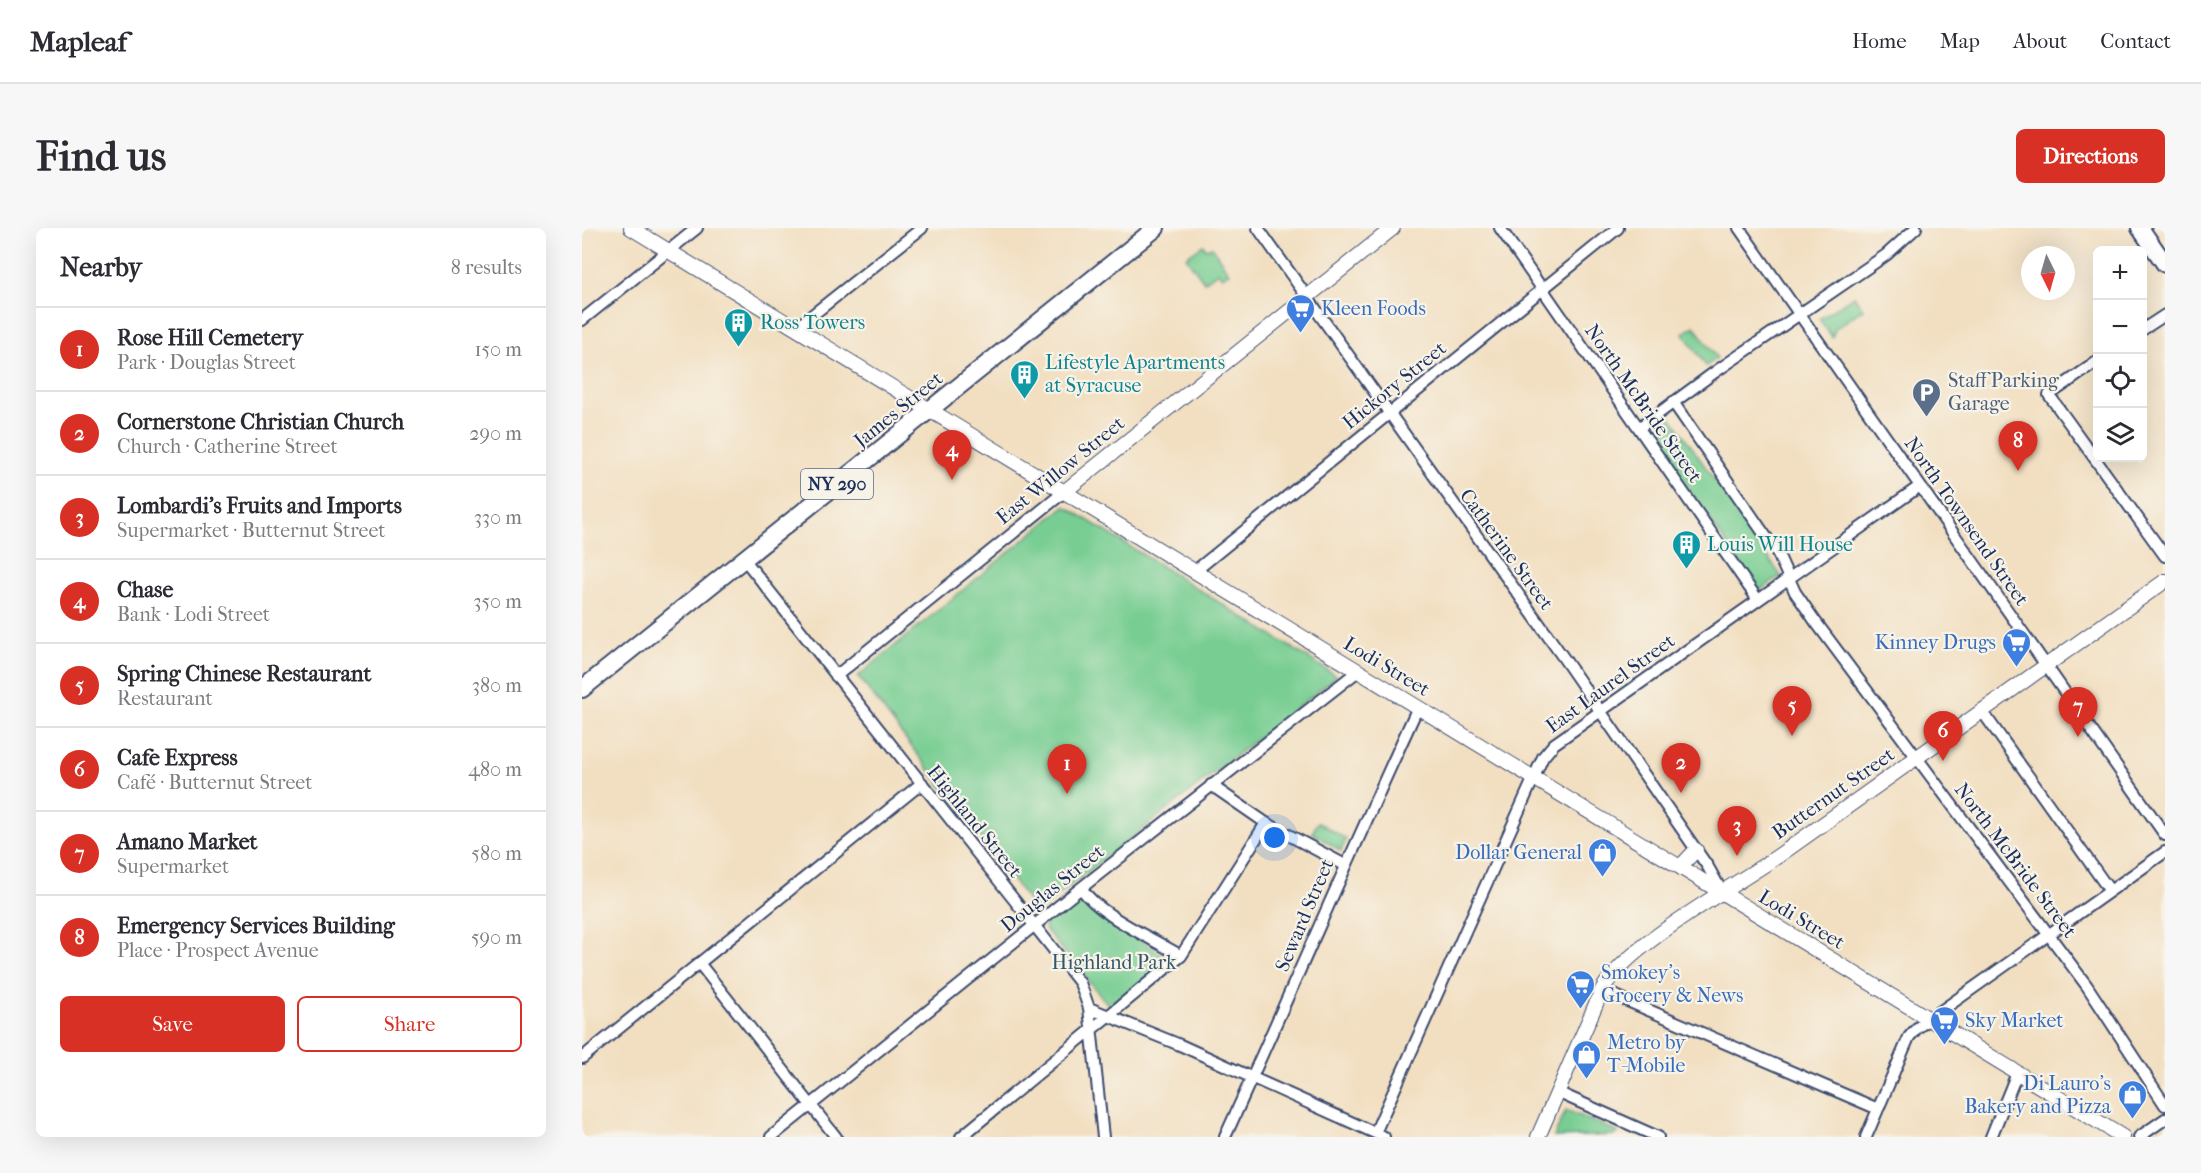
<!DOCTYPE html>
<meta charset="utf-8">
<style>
body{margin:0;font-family:"IM FELL French Canon",serif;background:#f7f7f7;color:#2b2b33}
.controls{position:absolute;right:18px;top:18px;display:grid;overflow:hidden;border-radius:9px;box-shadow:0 6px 24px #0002}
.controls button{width:54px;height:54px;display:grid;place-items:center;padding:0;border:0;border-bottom:2px solid #e1e1e2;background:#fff;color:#2b2b33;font:30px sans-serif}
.compass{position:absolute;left:1439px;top:18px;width:54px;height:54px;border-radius:50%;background:#fff;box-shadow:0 6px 24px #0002;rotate:175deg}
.you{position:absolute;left:693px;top:610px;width:21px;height:21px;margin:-15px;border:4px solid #fff;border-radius:50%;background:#1a73e8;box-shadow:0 0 0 9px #1a73e833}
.badge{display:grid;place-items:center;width:39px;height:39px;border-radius:50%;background:#d93025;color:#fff;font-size:20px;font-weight:700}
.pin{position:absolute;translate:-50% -50px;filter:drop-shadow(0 2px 3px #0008)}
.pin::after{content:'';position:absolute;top:32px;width:21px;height:18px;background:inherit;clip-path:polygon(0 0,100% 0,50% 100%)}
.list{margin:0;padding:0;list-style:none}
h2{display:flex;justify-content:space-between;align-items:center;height:78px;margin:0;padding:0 24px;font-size:26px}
h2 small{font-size:20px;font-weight:400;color:#7c7c81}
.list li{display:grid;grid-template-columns:39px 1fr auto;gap:18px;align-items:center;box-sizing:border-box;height:84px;padding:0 24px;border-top:2px solid #e1e1e2}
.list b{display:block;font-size:22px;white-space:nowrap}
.list p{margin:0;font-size:20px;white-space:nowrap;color:#7c7c81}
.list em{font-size:20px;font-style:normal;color:#7c7c81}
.actions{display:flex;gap:12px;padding:18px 24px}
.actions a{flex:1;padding:14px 0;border:2px solid #d93025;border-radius:9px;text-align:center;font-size:21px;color:#d93025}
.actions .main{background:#d93025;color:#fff}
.icon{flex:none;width:33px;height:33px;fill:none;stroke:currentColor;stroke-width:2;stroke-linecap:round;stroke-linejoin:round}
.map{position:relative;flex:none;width:1583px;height:909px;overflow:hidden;border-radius:9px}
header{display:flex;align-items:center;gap:36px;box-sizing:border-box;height:84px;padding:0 30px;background:#fff;border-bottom:2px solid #e1e1e2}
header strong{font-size:28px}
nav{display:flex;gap:33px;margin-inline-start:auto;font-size:21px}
.intro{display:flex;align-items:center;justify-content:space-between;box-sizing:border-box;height:144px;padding:0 36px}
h1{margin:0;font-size:42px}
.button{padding:15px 27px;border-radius:9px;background:#d93025;color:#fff;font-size:21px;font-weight:700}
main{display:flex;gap:36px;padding:0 36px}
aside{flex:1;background:#fff;border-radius:9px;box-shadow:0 6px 24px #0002}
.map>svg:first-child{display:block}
.green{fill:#77cd92;stroke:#497e78;stroke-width:1.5}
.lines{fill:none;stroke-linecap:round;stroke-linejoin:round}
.minor-casing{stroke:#3b496d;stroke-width:14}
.tertiary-casing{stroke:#3b496d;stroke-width:16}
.primary-casing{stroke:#3b496d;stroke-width:20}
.minor{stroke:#fff;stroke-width:10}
.tertiary{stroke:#fff;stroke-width:14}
.primary{stroke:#fff;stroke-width:16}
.labels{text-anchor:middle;stroke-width:4.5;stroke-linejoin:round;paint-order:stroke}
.shield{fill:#f7f3e8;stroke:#5d6a87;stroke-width:1.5}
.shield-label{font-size:18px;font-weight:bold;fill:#1b2f5e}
.shop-label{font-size:20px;fill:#366cbe;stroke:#f7f3e8;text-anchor:start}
.culture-label{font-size:20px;fill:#0d838f;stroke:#f7f3e8;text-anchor:start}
.service-label{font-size:20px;fill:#4e5e75;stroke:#f7f3e8;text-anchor:start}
.street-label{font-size:20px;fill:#1b2f5e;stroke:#f7f3e8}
.park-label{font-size:20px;fill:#32566b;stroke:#f7f3e8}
</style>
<header>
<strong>Mapleaf</strong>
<nav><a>Home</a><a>Map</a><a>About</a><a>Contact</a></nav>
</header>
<div class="intro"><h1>Find us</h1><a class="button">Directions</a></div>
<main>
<aside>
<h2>Nearby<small>8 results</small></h2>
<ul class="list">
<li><span class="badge">1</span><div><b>Rose Hill Cemetery</b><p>Park · Douglas Street</p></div><em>150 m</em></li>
<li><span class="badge">2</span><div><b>Cornerstone Christian Church</b><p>Church · Catherine Street</p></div><em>290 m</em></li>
<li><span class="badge">3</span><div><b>Lombardi's Fruits and Imports</b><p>Supermarket · Butternut Street</p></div><em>330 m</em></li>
<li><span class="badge">4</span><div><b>Chase</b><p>Bank · Lodi Street</p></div><em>350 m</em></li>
<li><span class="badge">5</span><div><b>Spring Chinese Restaurant</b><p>Restaurant</p></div><em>380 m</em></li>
<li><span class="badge">6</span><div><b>Cafe Express</b><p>Café · Butternut Street</p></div><em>480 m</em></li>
<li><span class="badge">7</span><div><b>Amano Market</b><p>Supermarket</p></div><em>580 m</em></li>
<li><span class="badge">8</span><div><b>Emergency Services Building</b><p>Place · Prospect Avenue</p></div><em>590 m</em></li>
</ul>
<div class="actions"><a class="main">Save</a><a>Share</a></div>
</aside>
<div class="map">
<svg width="1583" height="909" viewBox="0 0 1583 909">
<rect width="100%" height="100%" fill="#f7f3e8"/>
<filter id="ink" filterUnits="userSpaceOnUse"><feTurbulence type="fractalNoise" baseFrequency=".0167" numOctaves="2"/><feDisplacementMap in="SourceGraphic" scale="12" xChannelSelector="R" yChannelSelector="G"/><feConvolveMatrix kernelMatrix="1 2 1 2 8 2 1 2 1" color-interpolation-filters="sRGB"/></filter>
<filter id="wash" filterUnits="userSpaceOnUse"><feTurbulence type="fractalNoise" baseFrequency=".008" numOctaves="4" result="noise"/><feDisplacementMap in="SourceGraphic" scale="24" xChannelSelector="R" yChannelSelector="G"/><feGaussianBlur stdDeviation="1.35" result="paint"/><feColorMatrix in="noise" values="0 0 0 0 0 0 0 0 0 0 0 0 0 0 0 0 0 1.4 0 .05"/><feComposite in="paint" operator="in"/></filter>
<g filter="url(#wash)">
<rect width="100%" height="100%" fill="#f2dfc1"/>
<path class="green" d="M621,17l3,4 6,-2 17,26 -7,4 -4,-5 -14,10 -18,-25z
M1272,68l9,13 -27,19 -4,9 -13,-18z
M1112,98l23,32 -11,8 -23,-33z
M1089,189l110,159 -22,15 -110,-159z
M483,278l272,170 -300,236 -179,-236z
M736,594l28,17 -5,12 -29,-18z
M495,671h4l89,61 -60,47 -65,-78 -1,-4z
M984,882l52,22 -2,3 -62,2z"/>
</g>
<g filter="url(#ink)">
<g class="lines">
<defs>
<path id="minor" d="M676,0l307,432 143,207 14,25
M918,0l258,372
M1157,0l426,607
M0,92l115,-92
M214,100l126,-100
M1560,102l23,-15
M1516,133l-49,34 116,161
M1091,174l105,152 17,38 20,29 272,365 78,119
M1058,199l75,-55 171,-117 30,-27
M162,331l336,424 9,25 14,129
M613,343l423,-343
M254,448l228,-184
M1400,483l128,180
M629,557l55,38 79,42
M499,660c19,28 71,50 100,68
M117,735l137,174
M1020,762l276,119
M507,780l91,37 204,92
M0,830l340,-275
M975,864l101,45
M793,905l168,-376 11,-13 366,-258
M189,909l310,-249 277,-217
M379,909l220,-181 85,-133
M643,909c65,-143 127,-287 193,-430
M1284,909l43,-100 8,-9 248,-176
M1409,909l26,-64
M1557,909l26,-18"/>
<path id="tertiary" d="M49,0l1492,909
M482,264l329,-264
M1098,639l16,-17
M956,909l64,-147c24,-45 133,-104 179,-136 128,-91 256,-182 384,-273"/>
<path id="primary" d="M1558,0l25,36
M0,461l574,-461"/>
</defs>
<use href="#minor" class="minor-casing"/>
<use href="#tertiary" class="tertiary-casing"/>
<use href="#primary" class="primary-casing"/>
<use href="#minor" class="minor"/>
<use href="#tertiary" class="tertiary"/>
<use href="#primary" class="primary"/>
</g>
</g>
<defs>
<symbol id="supermarket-pin" viewBox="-11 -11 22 30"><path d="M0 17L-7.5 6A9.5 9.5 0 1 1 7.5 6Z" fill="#3f7fe0" stroke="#f7f3e8"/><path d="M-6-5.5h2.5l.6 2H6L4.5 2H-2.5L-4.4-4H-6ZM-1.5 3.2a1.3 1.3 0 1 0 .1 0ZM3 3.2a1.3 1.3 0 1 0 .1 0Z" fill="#fff"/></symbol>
<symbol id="building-pin" viewBox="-11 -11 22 30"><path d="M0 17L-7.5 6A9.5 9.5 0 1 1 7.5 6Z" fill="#0f9aa8" stroke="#f7f3e8"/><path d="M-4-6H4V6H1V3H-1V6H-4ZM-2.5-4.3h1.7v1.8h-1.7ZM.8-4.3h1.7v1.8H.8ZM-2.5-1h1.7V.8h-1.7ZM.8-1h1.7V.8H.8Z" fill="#fff"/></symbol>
<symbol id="parking-pin" viewBox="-11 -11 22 30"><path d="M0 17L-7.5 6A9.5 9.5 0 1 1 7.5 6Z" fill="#5c6f8a" stroke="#f7f3e8"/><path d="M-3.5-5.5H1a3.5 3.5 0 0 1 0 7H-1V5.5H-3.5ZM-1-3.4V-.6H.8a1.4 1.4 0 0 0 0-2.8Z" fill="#fff"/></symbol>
<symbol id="shop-pin" viewBox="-11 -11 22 30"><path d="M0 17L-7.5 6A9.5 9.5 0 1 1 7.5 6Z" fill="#3f7fe0" stroke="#f7f3e8"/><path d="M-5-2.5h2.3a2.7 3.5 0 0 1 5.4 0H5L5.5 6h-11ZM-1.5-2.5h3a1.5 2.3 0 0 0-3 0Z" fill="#fff"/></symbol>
</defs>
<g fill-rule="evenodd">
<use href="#supermarket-pin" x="702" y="64" width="33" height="45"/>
<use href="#building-pin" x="140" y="78" width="33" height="45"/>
<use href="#building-pin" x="426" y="130" width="33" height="45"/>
<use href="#parking-pin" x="1328" y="148" width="33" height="45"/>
<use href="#building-pin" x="1088" y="300" width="33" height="45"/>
<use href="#supermarket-pin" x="1418" y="398" width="33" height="45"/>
<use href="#shop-pin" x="1004" y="608" width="33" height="45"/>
<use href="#supermarket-pin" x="982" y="740" width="33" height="45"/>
<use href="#supermarket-pin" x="1346" y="776" width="33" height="45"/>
<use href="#shop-pin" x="988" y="810" width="33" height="45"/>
<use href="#shop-pin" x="1534" y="850" width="33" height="45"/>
</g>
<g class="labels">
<rect class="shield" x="219" y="241" width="72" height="30" rx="4.5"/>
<g class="shield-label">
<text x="255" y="262">NY 290</text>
</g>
<g class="shop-label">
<text x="739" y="87">Kleen Foods</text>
<text x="1414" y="421" text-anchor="end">Kinney Drugs</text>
<text x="1000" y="631" text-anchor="end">Dollar General</text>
<text x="1019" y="751">Smokey's<tspan x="1019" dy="23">Grocery &amp; News</tspan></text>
<text x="1383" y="799">Sky Market</text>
<text x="1025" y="821">Metro by<tspan x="1025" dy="23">T-Mobile</tspan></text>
<text x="1529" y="862" text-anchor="end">Di Lauro's<tspan x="1529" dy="23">Bakery and Pizza</tspan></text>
</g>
<g class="culture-label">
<text x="178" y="101">Ross Towers</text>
<text x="463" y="141">Lifestyle Apartments<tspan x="463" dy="23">at Syracuse</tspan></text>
<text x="1125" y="323">Louis Will House</text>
</g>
<g class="service-label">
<text x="1366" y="159">Staff Parking<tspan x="1366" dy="23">Garage</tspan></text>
</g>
<g class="street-label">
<text transform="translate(812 157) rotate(-39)" y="7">Hickory Street</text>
<text transform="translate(1062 175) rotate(55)" y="7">North McBride Street</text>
<text transform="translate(316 181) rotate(-39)" y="7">James Street</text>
<text transform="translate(478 242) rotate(-39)" y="7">East Willow Street</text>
<text transform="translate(1385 293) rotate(55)" y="7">North Townsend Street</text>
<text transform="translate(925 321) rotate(54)" y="7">Catherine Street</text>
<text transform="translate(805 438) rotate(31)" y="7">Lodi Street</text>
<text transform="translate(1028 455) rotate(-36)" y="7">East Laurel Street</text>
<text transform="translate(1251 565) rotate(-35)" y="7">Butternut Street</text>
<text transform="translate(393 593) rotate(51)" y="7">Highland Street</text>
<text transform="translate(1434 632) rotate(53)" y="7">North McBride Street</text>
<text transform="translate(470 660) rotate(-39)" y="7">Douglas Street</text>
<text transform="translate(722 687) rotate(-67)" y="7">Seward Street</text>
<text transform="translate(1220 691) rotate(31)" y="7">Lodi Street</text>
</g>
<g class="park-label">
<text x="532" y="741">Highland Park</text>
</g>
</g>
</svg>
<div class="controls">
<button>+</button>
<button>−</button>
<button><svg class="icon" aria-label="locate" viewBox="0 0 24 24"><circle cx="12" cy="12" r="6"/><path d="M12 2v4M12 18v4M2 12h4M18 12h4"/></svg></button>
<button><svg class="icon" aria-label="layers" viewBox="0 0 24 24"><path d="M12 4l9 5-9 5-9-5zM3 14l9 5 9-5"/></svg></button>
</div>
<svg class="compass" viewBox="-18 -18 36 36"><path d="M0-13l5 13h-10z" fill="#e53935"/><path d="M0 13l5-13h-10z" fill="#7c7c81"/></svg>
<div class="you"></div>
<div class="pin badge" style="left:485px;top:566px">1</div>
<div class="pin badge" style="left:1099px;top:565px">2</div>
<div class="pin badge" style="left:1155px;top:628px">3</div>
<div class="pin badge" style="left:370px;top:252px">4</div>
<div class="pin badge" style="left:1210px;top:508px">5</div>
<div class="pin badge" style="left:1361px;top:533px">6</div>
<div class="pin badge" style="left:1496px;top:509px">7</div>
<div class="pin badge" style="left:1436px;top:243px">8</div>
</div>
</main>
